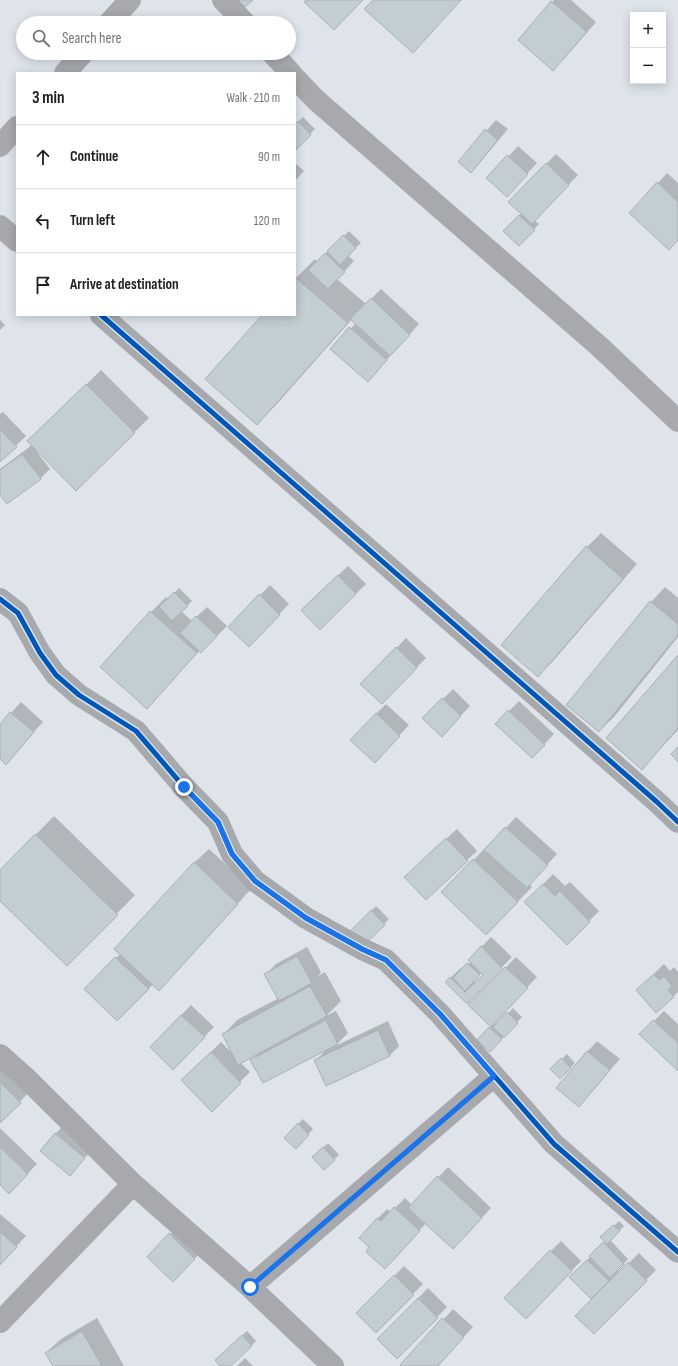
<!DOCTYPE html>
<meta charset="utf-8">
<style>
body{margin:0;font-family:"Sofia Sans Condensed",sans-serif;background:#f2f2f2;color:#202124}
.controls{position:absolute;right:12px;top:12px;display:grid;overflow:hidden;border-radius:0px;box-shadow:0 2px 10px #0003}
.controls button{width:36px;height:36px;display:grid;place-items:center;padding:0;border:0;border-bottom:1px solid #e0e0e0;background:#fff;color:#202124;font:20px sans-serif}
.stop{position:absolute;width:12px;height:12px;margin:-9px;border:3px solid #1a73e8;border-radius:50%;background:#fff}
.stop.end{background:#1a73e8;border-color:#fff;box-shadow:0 1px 4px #0008}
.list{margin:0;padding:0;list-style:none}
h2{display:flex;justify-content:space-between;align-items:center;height:52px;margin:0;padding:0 16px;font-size:17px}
h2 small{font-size:13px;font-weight:400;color:#757577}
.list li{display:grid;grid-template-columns:26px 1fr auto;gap:12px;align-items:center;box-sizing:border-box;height:64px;padding:0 16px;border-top:1px solid #e0e0e0}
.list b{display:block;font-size:15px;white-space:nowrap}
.list em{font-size:13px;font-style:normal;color:#757577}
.icon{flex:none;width:22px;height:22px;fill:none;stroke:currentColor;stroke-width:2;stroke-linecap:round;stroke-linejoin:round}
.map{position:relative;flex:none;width:678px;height:1366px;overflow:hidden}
.search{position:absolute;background:#fff;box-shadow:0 2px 10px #0003;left:16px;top:16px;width:280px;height:44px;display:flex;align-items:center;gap:10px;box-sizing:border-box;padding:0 14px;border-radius:22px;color:#757577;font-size:15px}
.panel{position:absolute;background:#fff;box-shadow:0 2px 10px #0003;left:16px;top:72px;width:280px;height:244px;border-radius:0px}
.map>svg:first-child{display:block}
.shadow{fill:#0003;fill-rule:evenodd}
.building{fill:#c2ced4;stroke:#abb0b4}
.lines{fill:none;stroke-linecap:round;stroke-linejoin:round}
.minor{stroke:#a8a9ad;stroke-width:22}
.cycleway-casing{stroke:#dae4ee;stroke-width:8}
.cycleway{stroke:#0057b8;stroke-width:5}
.route{stroke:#1a73e8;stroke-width:5}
</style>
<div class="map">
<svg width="678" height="1366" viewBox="0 0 678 1366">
<rect width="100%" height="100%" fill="#dee4ea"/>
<path class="shadow" d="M554,0h17l25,22 -33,38 -44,-21z
M303,117l12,12 -19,19 -1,-23z
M496,120l12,9 -27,32 -10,10 -12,-9z
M518,146l19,17 -30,33 -19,-18z
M556,154l22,21 -44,45 5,4 -20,21 -14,-14 17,-18 24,-49z
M295,163l9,8 -9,10z
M667,173l11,10v57l-20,-57z
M349,231l12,12 -13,12 6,6 -17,18 29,25 15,-15 38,35 -51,57 -37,-32 25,-26 -4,-4 -76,86 -19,19 6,-109h32v-36l20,-20 2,3z
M0,320l5,5 -5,5z
M101,370l48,48 -73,71 -38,-38 -1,1 13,17 -10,10 -40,14v-24l32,-24 -3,-4z
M3,412l23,24 -26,25v-47z
M601,533l36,31 -84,97 -15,15 49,-129z
M348,566l18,18 -46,45 -8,-29z
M270,585l19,19 -40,42 -20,-19z
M665,587l13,11v39l-64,80 -15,14 52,-129z
M179,588l13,13 -11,10 11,10 15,-14 20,19 -26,26 -1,-2 -53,57 -45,-40 49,-55 15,-15 2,2z
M406,638l20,20 -44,45 -20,-19z
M678,656v74l-36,38z
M453,689l17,17 -18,19 -28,-7z
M519,701l35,33 -22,23 -23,-46z
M21,702l22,20 -37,41 -6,-5v-33z
M386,704l23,21 -25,27 -8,-38z
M54,816l81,79 -50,51 -85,-47v-28z
M516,817l41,37 -28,30 3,3 -31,32 -58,-27 45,-47 1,1z
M457,829l20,22 -10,9 -51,7z
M209,849l43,39 -79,87 -20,9 -36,36 -31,-31 34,-35 74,-91z
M553,874l12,12 5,-4 29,29 -32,33 -41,-42z
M376,906l13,13 -25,25 -13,-13z
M491,937l21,20 -45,46 -21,-21 15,-14 2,2 8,-9 -2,-1zM482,972l2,3 -8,8 -2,-2z
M307,947l14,25 -3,4 7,-4 16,29 -15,15 10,-5 12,22 -13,13 53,-25 11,25 -10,10 -73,4 11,-11 -75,11 8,-8 -20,10 10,10 -38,38 -29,-30 38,-38 12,12 -10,-19 14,-15 42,-22 -13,-24 10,-10z
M516,957l21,20 -43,45 3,3 16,-17 9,9 -32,34 -11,-11 13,-14 -22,-21z
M664,964l6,7 4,-4 4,5v20l-22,20 -19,-22z
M191,1005l23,22 -41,41 -22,-21z
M664,1011l14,13v45l-37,-35z
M597,1041l23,18 -41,47 -22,-18 31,-37z
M567,1054l8,9 -15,15 -8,-9z
M0,1065l34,22 -34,35z
M303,1119l10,10 -17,19 -11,-10z
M65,1124l29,24 -15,16 -24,-30z
M0,1128l37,36 -28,29 -9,-9z
M328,1143l11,12 -15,14 -10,-12z
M448,1167l43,41 -28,30 -37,-15 -31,35 -24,-11 7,-29 9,-9 4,3 14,-14 7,7z
M0,1214l26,22 -26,28z
M619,1221l5,5 -14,14 18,19 -11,11 3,2 19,-19 17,17 -62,63 16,-51 -1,-1 -39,-4 36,-36 -4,-4z
M180,1224l25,24 -32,33 -25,-24z
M561,1241l20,20 -45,47 15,-57z
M404,1266l19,18 -47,47 -18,-18z
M428,1288l19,19 -50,51 -19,-19z
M453,1309l20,18 -36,39h-34l-2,-1z
M97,1318l27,48h-70l-8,-13 15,-14z
M247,1331l9,10 -26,25h-9v-10z
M245,1358l8,8h-16z"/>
<path class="building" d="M238,0h15l-8,7z
M306,0h57l-29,30 -30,-28z
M373,0h88l-48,53 -49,-44z
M551,1l36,31 -34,39 -35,-31z
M298,121l13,14 -15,15 -1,-26z
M485,129l13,11 -27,33 -13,-11z
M507,155l21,19 -21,23 -21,-19z
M546,163l23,22 -37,39 -24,-22z
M657,182l21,20v38l-9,10 -40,-37z
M519,215l16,15 -16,16 -16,-15z
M343,235l13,13 -16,17 -13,-14z
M325,253l20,19 -17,17 -20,-19z
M295,277l53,46 -91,102 -52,-46 57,-64h33z
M371,298l39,37 -20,21 -40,-37z
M349,327l38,33 -19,22 -38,-33z
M86,384l49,49 -59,58 -49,-50z
M0,429l17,18 -17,15z
M22,454l19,25 -34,25 -7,-9v-25z
M586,546l37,33 -85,98 -37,-32z
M338,575l18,19 -36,36 -19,-20z
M174,592l14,14 -16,15 -13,-14z
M259,594l21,21 -31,32 -21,-20z
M650,601l28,23v11l-79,97 -33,-27z
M150,611l47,42 -50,56 -47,-42z
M196,616l21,20 -16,17 -21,-20z
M396,647l21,21 -35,36 -22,-20z
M678,655v73l-36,42 -36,-32z
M442,698l19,18 -19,21 -20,-19z
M508,710l37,35 -13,13 -37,-34z
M10,712l24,20 -28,33 -6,-6v-35z
M376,713l24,23 -25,27 -25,-23z
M678,747v15l-7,-8z
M505,827l43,38 -21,23 -43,-38z
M35,834l83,81 -51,51 -67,-65v-31z
M446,838l22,23 -42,39 -22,-23z
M473,859l45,43 -32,33 -45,-43z
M194,862l44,42 -79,87 -45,-42z
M543,884l12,12 5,-5 30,31 -23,23 -43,-43z
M371,910l14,15 -21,20 -14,-14z
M481,946l21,22 -35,36 -22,-22 5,-5 15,15 18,-17 -15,-15z
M297,956l15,27 -33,18 -15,-27z
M115,957l34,32 -32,32 -33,-32z
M467,963l13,12 -15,16 -12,-13z
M505,967l23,21 -37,39 -23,-22z
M654,974l5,6 5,-4 8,10 -4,4 6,7 -18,16 -20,-23z
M310,986l17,30 -89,49 -16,-31z
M507,1012l11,11 -14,15 -11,-11z
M181,1015l24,22 -32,33 -23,-23z
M326,1020l12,24 -75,39 -13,-23z
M653,1020l25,23v28l-39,-37z
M489,1027l13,12 -12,13 -13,-12z
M378,1030l12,26 -64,30 -12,-26z
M587,1051l23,19 -31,37 -23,-19z
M211,1052l30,31 -29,29 -31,-32z
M561,1058l10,10 -11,11 -10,-10z
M0,1082l21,21 -21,20z
M298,1123l11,12 -13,14 -12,-11z
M55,1133l30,25 -15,18 -30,-25z
M0,1147l28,27 -19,20 -9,-9z
M323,1147l12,13 -11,10 -12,-13z
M437,1176l45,42 -29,31 -45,-41z
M394,1207l26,24 -35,38 -19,-17 3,-5 -10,-9 18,-20 4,3z
M613,1225l7,6 -13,13 -7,-7z
M0,1232l17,15 -17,18z
M169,1233l26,26 -22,23 -26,-25z
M603,1242l21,22 -14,14 -21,-22z
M550,1250l22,21 -46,48 -22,-21z
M587,1260l22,21 -18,18 -22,-22z
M628,1262l19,19 -53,53 -19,-18z
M394,1275l20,20 -38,38 -20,-20z
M418,1298l20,20 -41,41 -20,-20z
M442,1318l22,19 -26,29h-37l-1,-1z
M82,1331l20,35h-49l-8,-13z
M242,1335l10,11 -21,20h-11l-5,-6z"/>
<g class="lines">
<path class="minor" d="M223,0l22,23
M109,23l21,-23
M272,53l19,20
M65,73l18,-20
M295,78l21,22 284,247 78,74
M0,146l17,-19
M0,226l17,15
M101,315l556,487 21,20
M0,599l18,14 22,40 16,22 23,20 57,36 48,56 34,35 14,32 23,27 51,37 56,31 24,11 54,54 114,130 124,108
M0,1055l27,24 106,105 117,103 83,79
M250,1287l244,-211
M0,1322l133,-138"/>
<defs>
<path id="cycleway" d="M101,315l556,487 21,20
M0,599l18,14 22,40 16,22 23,20 57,36 48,56 34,35 14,32 23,27 51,37 56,31 24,11 54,54 114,130 124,108"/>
</defs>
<use href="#cycleway" class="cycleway-casing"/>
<use href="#cycleway" class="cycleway"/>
</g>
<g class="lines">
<path class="route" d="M184,787l34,35 14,32 23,27 51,37 56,31 24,11 54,54 54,62 -244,211"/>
</g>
</svg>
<div class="controls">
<button>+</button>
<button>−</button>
</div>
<div class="stop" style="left:250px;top:1287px"></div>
<div class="stop end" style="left:184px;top:787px"></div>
<div class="search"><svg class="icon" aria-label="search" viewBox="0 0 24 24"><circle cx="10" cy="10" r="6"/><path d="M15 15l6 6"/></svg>Search here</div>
<section class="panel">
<h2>3 min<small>Walk · 210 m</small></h2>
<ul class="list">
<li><svg class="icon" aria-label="ahead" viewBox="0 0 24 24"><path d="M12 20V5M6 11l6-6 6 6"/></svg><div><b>Continue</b></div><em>90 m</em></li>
<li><svg class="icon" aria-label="left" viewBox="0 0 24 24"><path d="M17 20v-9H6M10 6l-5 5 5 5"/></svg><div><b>Turn left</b></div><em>120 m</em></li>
<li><svg class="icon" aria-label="arrive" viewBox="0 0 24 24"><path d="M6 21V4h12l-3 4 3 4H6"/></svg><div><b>Arrive at destination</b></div></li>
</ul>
</section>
</div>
